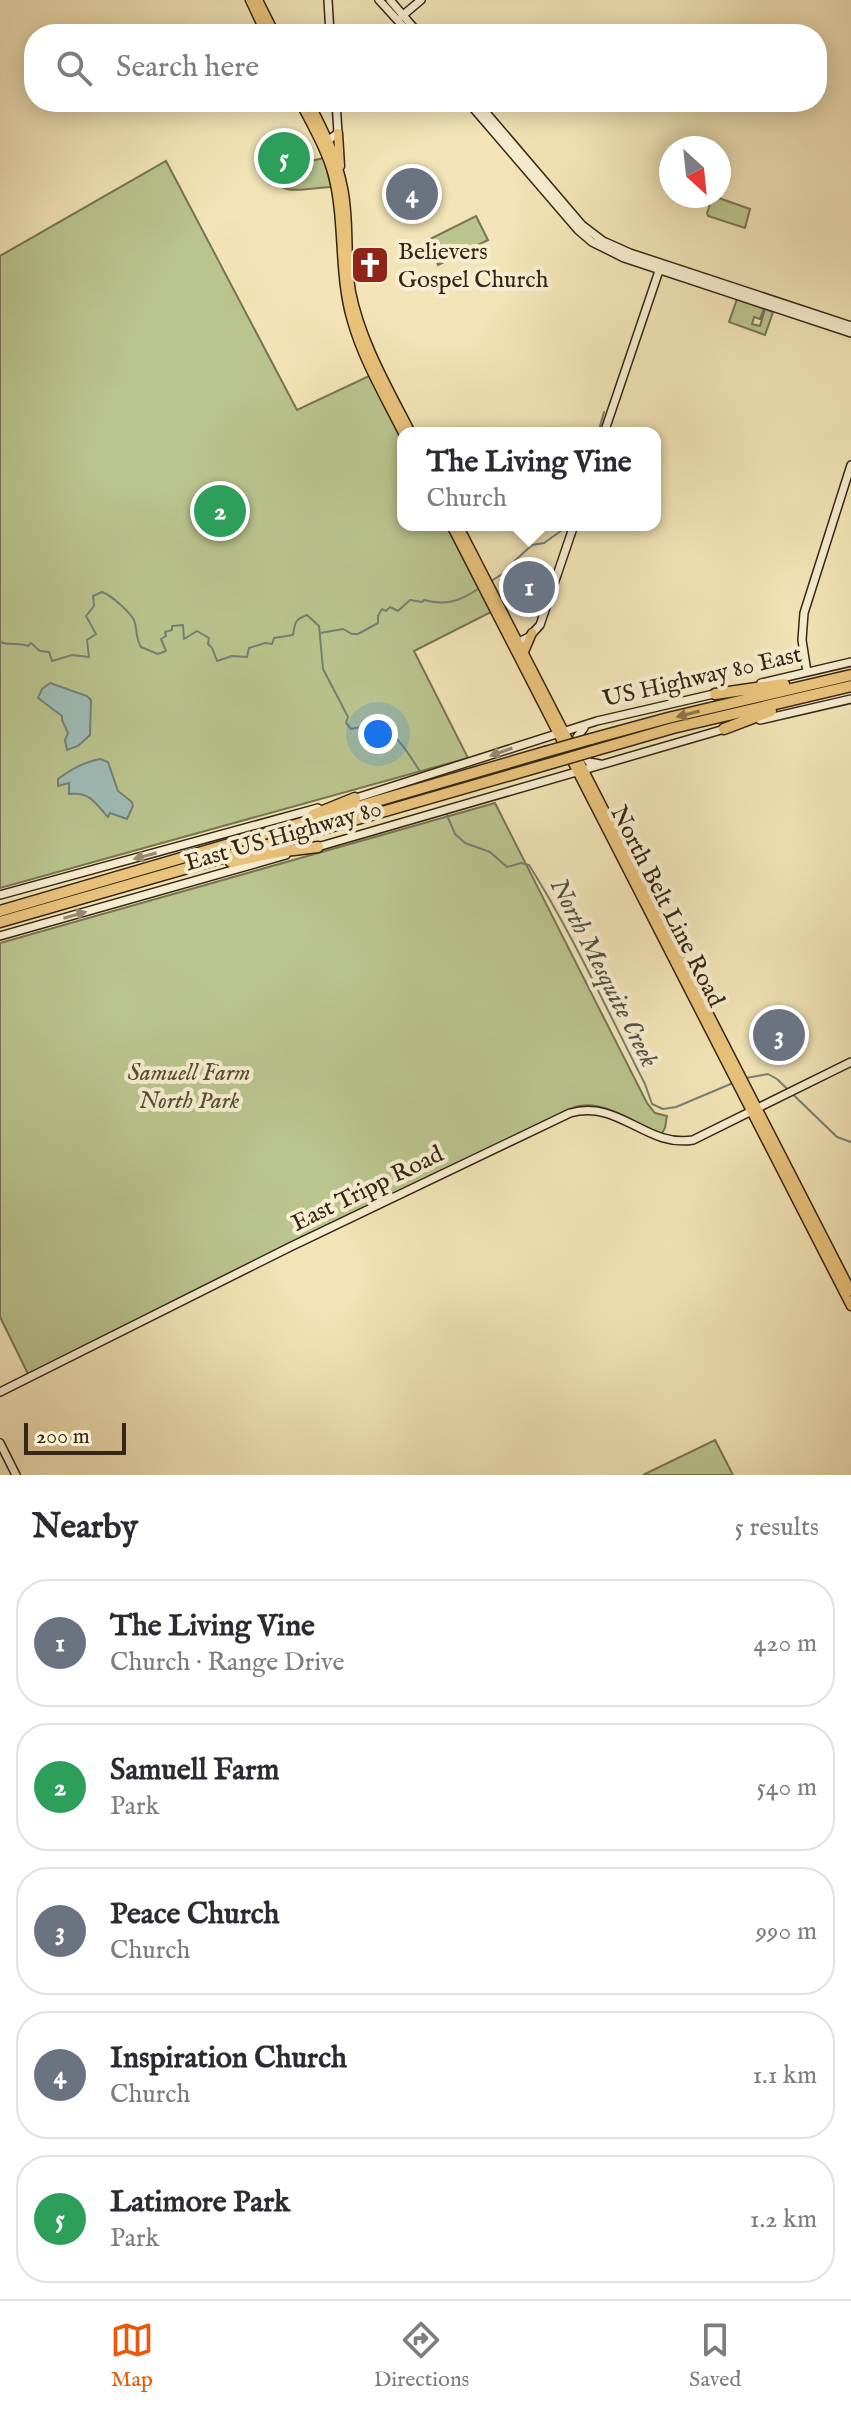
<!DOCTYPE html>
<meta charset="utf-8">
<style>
body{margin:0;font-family:"IM FELL English",serif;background:#f7f7f7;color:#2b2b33}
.compass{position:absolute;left:659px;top:136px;width:72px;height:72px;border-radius:50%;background:#fff;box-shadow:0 4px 20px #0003;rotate:153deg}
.scale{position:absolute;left:24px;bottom:20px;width:102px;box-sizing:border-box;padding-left:8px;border:4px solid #362615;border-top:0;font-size:22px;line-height:28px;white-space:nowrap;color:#362615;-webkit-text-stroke:6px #f7edd0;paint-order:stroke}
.you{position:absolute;left:378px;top:734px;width:28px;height:28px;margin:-20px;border:6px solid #fff;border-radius:50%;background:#1a73e8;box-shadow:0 0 0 12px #1a73e833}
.badge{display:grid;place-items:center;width:52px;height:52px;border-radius:50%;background:#ea580c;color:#fff;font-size:26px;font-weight:700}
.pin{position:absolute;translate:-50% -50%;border:4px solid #fff;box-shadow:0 2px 8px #0006}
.popup{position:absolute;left:397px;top:427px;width:264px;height:104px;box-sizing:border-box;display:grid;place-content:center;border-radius:16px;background:#fff;filter:drop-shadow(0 2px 6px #0005);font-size:26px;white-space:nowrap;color:#7c7c81}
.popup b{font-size:30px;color:#2b2b33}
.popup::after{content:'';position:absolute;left:50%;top:100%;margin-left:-16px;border:16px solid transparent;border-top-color:#fff}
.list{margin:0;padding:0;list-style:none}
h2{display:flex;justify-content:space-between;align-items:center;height:104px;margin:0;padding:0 32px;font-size:34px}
h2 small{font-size:26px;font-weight:400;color:#7c7c81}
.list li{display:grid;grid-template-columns:52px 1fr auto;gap:24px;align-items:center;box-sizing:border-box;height:128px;margin:0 16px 16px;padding:0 16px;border:2px solid #e1e1e2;border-radius:32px}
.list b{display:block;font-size:30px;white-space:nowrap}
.list p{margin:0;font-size:26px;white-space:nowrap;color:#7c7c81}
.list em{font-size:26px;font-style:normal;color:#7c7c81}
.icon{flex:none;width:44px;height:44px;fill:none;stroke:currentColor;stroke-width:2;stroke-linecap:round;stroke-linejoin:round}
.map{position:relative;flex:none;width:851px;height:1475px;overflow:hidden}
.search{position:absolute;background:#fff;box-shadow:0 4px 20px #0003;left:24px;right:24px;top:24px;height:88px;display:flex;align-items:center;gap:20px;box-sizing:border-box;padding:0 28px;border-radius:32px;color:#7c7c81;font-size:30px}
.sheet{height:824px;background:#fff}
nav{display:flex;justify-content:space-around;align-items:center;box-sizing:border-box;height:112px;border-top:2px solid #e1e1e2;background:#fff;font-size:22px;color:#7c7c81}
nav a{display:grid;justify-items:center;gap:4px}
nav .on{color:#ea580c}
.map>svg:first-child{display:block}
.green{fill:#bac48e;stroke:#787552;stroke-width:2}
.water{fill:#9ebcb7;stroke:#748076;stroke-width:2}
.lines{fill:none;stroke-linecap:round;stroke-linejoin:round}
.stream{stroke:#748076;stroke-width:2}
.secondary-casing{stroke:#362615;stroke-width:10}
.primary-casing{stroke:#362615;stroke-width:11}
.highway-casing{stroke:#362615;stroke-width:13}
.secondary{stroke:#f7edd0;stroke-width:7}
.primary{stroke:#e9c27b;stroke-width:8}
.highway{stroke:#e9c27b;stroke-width:10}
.highway-bridge-casing{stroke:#362615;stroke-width:13;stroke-linecap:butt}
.highway-bridge{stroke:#e9c27b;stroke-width:10}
.oneway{fill:#907448}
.oneway2{fill:#968a72}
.labels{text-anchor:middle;stroke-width:8;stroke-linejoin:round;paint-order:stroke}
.poi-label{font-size:24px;fill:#362615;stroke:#f7edd0;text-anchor:start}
.street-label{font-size:24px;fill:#362615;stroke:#f7edd0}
.park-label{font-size:24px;font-style:italic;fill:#574e33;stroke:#f7edd0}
.water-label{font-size:26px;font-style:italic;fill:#555346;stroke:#f7edd0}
</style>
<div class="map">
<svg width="851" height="1475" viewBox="0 0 851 1475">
<rect width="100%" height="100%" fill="#f2e4b6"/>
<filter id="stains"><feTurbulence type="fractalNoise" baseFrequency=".0025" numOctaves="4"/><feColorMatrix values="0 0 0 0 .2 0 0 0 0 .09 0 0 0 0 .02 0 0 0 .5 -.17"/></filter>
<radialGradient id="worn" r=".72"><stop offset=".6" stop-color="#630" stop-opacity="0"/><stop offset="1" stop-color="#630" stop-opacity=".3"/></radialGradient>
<path class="green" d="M292,143l9,20 23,-5 7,29c-36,2 -60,14 -62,-33z
M166,161l131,249 72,-34 34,65v84h43l45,87 -77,39 54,107 -468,130v-632z
M713,196l37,13 -5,19 -37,-12 -1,-3z
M476,216l12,24 -50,25 -8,-26z
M737,299l27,10 -4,10 -6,-2 -2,7 8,2 5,-17 8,3 -8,23 -36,-13z
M495,803l152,300 8,10 12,3 -2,12 -4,7c-24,-11 -59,-37 -86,-28l-546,269 -29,-59v-374z
M715,1440l18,35h-90z"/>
<path class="water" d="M50,683l37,13 4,4 -1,35 -12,11 -11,4 -2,-10 3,-7 -6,-13v-4l-24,-18 4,-9z
M100,759l8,3 10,29 14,11 1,4 -6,13 -17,-6 -2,4c-14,-15 -17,-25 -39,-23v-11l-11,3v-7c13,-10 25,-17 42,-20z"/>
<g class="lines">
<path class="stream" d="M598,433l6,-21
M491,581l16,-10 2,-5 23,-21 12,-2 21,-15 2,-3
M320,633l23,-4 9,5h6l20,-11v-7l4,-7 4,2 4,-4 8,4 12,-11 12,2 2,-2c22,6 36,1 54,-11
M0,642c9,4 19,0 28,4l3,-3 9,8 9,1 3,9 20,-6 17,2 -2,-17 9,-6 -10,-18 8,-10 -1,-10 9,-4c9,3 31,22 33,31 2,8 1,16 6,24l17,7 8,-3 -5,-12 5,-3 -1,-4 7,-2v-4l11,-1 1,14 13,-8 12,7 -1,6 4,4 5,13 15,-5 15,1 2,-9 16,-5 7,1 2,-6 19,-3c2,-12 1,-15 14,-20l12,11 4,43 25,48 -2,6 5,6c41,-10 50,15 71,45
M446,813l9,21 10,9 25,9 17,15 14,-4 8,2c44,70 78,145 116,219l7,20 11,5 13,-2 57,-24
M746,1078l22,-4 9,5 60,58 14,5"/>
<defs>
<path id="secondary" d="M328,0l2,34
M379,0l31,34
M390,0l29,34
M402,16l19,-16
M468,102l110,128 14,12 32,16 227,75
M477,102l105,123 21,16 27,12 221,73
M323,144l15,-11 -2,-31
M604,433l57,-168
M515,644l14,-7 11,-12 34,-100
M807,672l-5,-32 2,-27 47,-148
M761,683l90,-21
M760,720l91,-21
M584,728l-7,9 3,12 9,13 11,2
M353,799l244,-78 121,-28
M314,848l414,-120
M0,895l318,-87
M0,936l286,-81
M0,1392l290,-145 280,-134c49,-14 76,35 123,27l158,-78
M0,1443l16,32"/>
<path id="primary" d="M250,0l16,34
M258,0l17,34
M300,102c12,24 26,47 33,73 12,48 5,99 19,146 11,39 33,76 51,112
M309,102c14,27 28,55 34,86 7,34 2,69 8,104 10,50 37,96 60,141
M338,133l2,33
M451,525l400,781
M458,525l393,766
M523,654l9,-21"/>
<path id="highway" d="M715,694l69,-10
M724,729l47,-18
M591,739l77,-21 183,-43
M593,751l80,-23 178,-42
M313,815l42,-17
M231,862l46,-10 41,-5
M0,911l545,-159
M0,922l552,-159"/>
</defs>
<use href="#secondary" class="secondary-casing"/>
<use href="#primary" class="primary-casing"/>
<use href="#highway" class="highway-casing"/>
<use href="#secondary" class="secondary"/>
<use href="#primary" class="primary"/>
<use href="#highway" class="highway"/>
<defs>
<path id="highway-bridge" d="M545,752l46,-13
M552,763l41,-12"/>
</defs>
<use href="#highway-bridge" class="highway-bridge-casing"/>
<use href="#highway-bridge" class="highway-bridge"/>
</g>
<defs><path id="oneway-solid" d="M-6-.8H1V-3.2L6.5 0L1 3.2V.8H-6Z" transform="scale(2)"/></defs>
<use class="oneway" href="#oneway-solid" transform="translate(688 714) rotate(166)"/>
<g class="oneway2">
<use href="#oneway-solid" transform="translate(501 752) rotate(161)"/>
<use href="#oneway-solid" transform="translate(145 856) rotate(165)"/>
<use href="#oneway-solid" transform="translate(75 915) rotate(-16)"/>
</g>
<defs>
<symbol id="church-square" viewBox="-11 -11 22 22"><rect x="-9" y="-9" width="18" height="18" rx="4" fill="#8f2418" stroke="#f7edd0"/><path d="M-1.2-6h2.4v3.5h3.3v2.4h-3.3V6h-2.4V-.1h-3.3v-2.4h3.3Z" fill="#fff"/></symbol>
</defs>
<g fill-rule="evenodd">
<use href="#church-square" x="348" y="243" width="44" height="44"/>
</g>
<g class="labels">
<g class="poi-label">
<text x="398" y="259">Believers<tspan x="398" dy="28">Gospel Church</tspan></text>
</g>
<g class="street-label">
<text transform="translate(702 676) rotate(-13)" y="8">US Highway 80 East</text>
<text transform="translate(283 835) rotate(-16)" y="8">East US Highway 80</text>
<text transform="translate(668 906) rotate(63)" y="8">North Belt Line Road</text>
<text transform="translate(367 1188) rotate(-26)" y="8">East Tripp Road</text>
</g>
<g class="park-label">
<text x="189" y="1080">Samuell Farm<tspan x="189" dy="28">North Park</tspan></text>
</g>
<g class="water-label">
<text transform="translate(605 972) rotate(63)" y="9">North Mesquite Creek</text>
</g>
</g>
<rect width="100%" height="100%" filter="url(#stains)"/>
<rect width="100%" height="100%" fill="url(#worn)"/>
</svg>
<svg class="compass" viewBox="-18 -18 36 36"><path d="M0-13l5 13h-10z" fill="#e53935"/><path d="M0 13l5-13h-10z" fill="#7c7c81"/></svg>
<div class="scale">200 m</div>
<div class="you"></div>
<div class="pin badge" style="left:529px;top:587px;background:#6b7280">1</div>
<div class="popup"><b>The Living Vine</b>Church</div>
<div class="pin badge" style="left:220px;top:511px;background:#2e9e5b">2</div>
<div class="pin badge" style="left:779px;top:1035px;background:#6b7280">3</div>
<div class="pin badge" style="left:412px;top:194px;background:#6b7280">4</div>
<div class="pin badge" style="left:284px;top:158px;background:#2e9e5b">5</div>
<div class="search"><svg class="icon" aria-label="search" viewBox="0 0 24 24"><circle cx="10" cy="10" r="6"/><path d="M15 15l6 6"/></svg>Search here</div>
</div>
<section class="sheet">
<h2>Nearby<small>5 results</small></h2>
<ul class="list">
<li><span class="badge" style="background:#6b7280">1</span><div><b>The Living Vine</b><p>Church · Range Drive</p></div><em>420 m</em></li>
<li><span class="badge" style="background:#2e9e5b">2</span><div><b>Samuell Farm</b><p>Park</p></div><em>540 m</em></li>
<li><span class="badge" style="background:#6b7280">3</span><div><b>Peace Church</b><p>Church</p></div><em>990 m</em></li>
<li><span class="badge" style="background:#6b7280">4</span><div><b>Inspiration Church</b><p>Church</p></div><em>1.1 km</em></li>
<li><span class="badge" style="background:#2e9e5b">5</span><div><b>Latimore Park</b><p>Park</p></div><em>1.2 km</em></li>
</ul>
</section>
<nav>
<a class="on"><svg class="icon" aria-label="map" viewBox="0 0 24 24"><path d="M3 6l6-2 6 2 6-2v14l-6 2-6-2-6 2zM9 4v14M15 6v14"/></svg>Map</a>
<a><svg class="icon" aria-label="directions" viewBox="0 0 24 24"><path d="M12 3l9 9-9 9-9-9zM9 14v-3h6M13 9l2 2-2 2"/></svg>Directions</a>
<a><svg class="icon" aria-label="saved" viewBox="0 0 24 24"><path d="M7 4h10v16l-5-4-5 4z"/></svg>Saved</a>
</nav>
